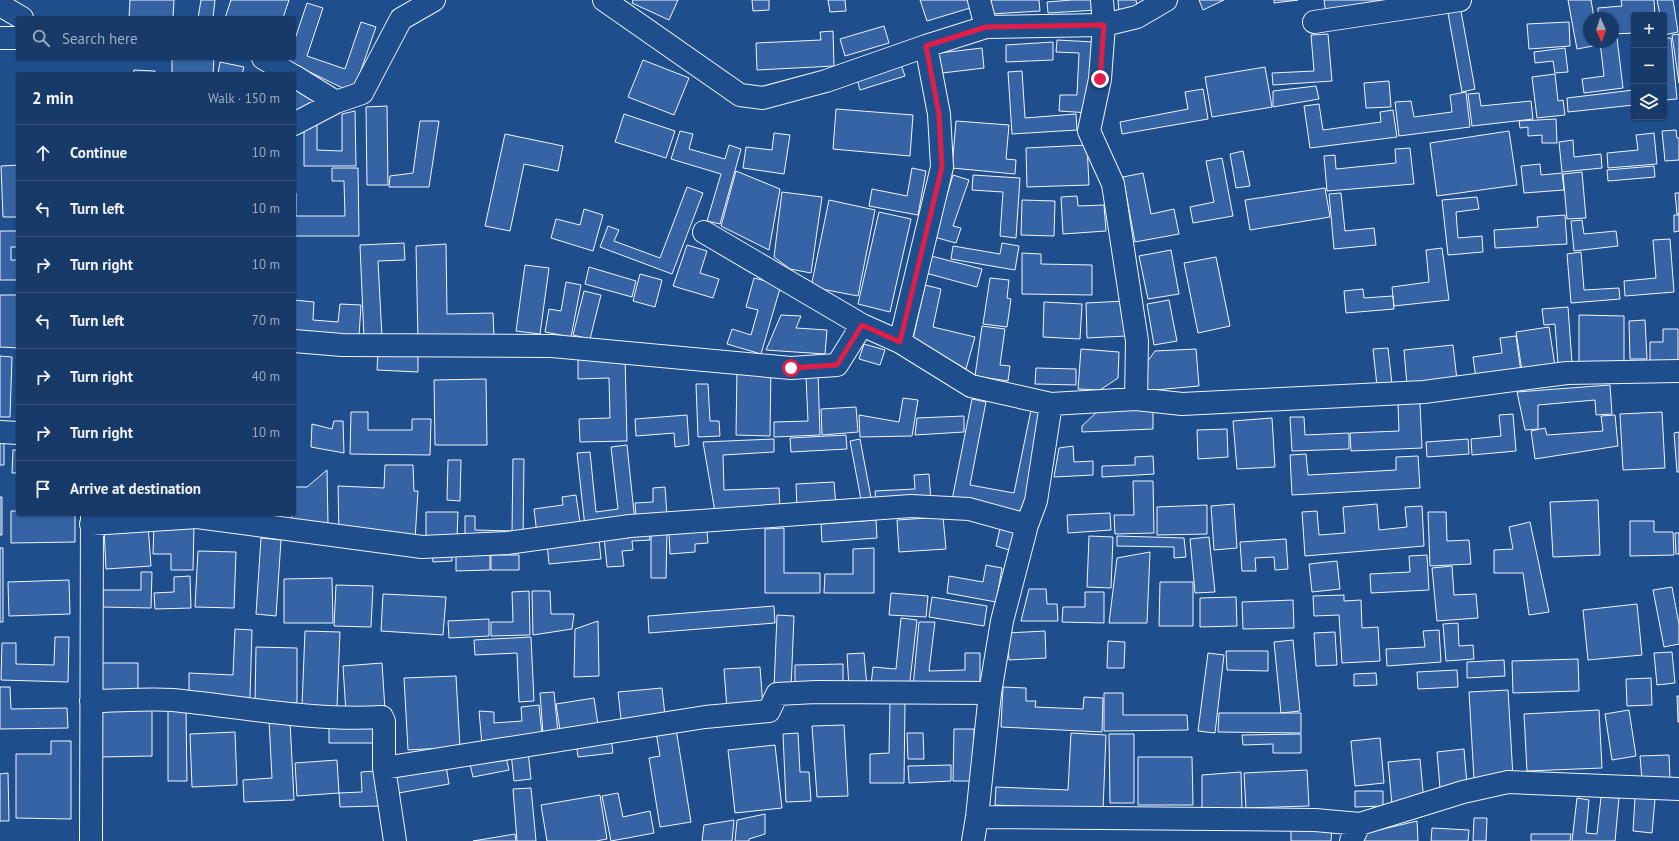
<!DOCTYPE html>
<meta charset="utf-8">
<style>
body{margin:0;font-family:"PT Sans",sans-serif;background:#20416f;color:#f1f3f6}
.controls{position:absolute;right:12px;top:12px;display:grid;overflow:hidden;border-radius:4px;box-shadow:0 1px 3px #0004}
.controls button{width:36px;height:36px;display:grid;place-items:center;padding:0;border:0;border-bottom:1px solid #36547d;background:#173a69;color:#f1f3f6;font:20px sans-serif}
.compass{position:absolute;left:1583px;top:12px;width:36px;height:36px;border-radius:50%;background:#173a69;box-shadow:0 1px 3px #0004;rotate:177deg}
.stop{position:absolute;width:12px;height:12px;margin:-9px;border:3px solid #e11d48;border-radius:50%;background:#fff}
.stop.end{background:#e11d48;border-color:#fff;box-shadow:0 1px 4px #0008}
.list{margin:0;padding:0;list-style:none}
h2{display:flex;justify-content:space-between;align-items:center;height:52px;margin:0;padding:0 16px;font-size:17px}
h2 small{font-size:13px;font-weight:400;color:#9eadc0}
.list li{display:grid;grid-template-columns:26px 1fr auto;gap:12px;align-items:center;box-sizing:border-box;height:56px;padding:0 16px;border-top:1px solid #36547d}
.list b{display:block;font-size:15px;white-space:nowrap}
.list em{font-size:13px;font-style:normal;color:#9eadc0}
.icon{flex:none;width:22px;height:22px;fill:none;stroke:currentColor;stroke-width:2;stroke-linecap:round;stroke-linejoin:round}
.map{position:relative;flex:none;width:1679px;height:841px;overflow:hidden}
.search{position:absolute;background:#173a69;box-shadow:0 1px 3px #0004;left:16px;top:16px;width:280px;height:44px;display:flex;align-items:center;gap:10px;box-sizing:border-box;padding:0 14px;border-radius:4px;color:#9eadc0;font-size:15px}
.panel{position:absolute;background:#173a69;box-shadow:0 1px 3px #0004;left:16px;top:72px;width:280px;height:444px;border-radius:4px}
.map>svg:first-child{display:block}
.building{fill:#3563a3;stroke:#f2f6ff}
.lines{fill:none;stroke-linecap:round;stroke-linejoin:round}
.minor-casing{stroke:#f2f6ff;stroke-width:24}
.minor{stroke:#1f4e8c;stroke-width:22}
.route{stroke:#e11d48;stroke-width:5}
</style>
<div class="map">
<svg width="1679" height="841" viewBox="0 0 1679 841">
<rect width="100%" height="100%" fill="#1f4e8c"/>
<path class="building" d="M130,0h44l-1,18h-44z
M201,0h14l-2,18h-15z
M231,0h58l-6,18h-58z
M633,0h45l-9,20 -37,-17z
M752,0h17v10l-16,1z
M828,0h17l1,11 -16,1z
M920,0h48l2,8 -43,13z
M991,0h48l1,11 -49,3z
M1072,0h24l1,10 -49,3 -1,-11z
M1118,0h18l1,6 -18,7z
M1199,0h25l-21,10z
M1274,0h24l-24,3z
M1324,0h90l-88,14z
M1568,0h23l3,18h-5v24h9v3l-21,4z
M1621,0h33l1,15h-21v18l-21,1v-16h-15v-10l24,-2z
M1657,0h16l5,32 -14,3v-20h-4z
M307,3l16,5 -16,48 38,13 16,-47 15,5 -23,66 -66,-32 2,-3h5v-16z
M1461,11l14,78 -13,3 -14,-79z
M1569,22l1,24 -41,3 -2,-25z
M884,26l5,17 -44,13 -5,-17z
M833,31l1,35 -77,4 -1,-27 65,-3 -1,-8z
M1328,34l4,47 -59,4 -1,-12 42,-2 -3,-36z
M1679,34v49l-7,-48z
M1613,38h4l6,50 -39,5 -2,-14 22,-3 -4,-34h13z
M1664,38h7l6,61 -13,1z
M1057,40l37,2 -4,71 -31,-2 1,-16h17l2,-42 -23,-1z
M1053,42v18l-47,2v-17z
M982,48l2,20 -50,6 -3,-20z
M1565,48l3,24 -13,1 -2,-12 -18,2 -1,-11z
M172,58h42l-1,16h-41z
M643,60l46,18 -15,37 -46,-18z
M220,62l24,5 -2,7h-24z
M900,62l5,14 -45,14 -4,-14z
M1265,67l7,40 -60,10 -7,-40z
M134,70l21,1v3h-22z
M1022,71l3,47 51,-4 1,16 -65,4 -4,-62z
M1555,74l3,27 5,-1 2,15 -28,3 -5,-41z
M1389,81l2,26 -25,1 -2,-25z
M1316,86l3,13 -46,8v-16z
M296,88l23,15 -25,13v-24z
M1203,89l5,30 -86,15 -2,-12 68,-13 -3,-17z
M1634,90v15l-66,7 -1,-14z
M1466,92l4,35 -71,9 -4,-34 16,-1 3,16 38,-5 -2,-17z
M1479,93l2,13 50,-5 2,18 -61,7 -4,-32z
M1319,104l4,26 58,-8 -1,-10 13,-2 4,27 -87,11 -6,-42z
M387,106l1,79h-21l-1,-78z
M836,109l77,6 -3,41 -77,-7z
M355,111l1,55h-52v-40l13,-2v26l25,1v-37z
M624,114l51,17 -9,27 -51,-16z
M1556,119l1,24h-15v-8l-14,1v-9l-8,1 -1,-7z
M420,121h19l-10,66h-40l1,-11 23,-3z
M956,121l53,4 -3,34 10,1 -1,14 -63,-6z
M1676,130l1,8h2v22l-14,1 -3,-30z
M680,131l13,3 -4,15 36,10 4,-14 12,4 -21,75 -13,-3 14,-47 -50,-15z
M1509,131l8,54 -80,11 -7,-53z
M294,132h1l-1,53z
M774,133l16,2 -6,39 -41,-6 3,-21 26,3z
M1654,133l3,31 -49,4 -1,-15 31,-3 -2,-15z
M505,134l58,12 -5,25 -34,-7 -14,67 -25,-5z
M1573,140l1,17 27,-3 1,14 -40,4 -3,-30z
M1087,145l2,40 -62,2 -1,-39z
M1410,148l4,36 -87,7 -3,-35 11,-1 1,14 60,-6 -1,-14z
M1243,151l7,35 -14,2 -6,-34z
M1222,158l11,58 -40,7 -3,-16 24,-5 -8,-41z
M1540,164l1,11 21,-2 2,17 -40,3 -3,-27z
M18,165v52h-15l-2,-51z
M1654,166l1,11 -47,4 -1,-11z
M332,168h26l1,68h-65v-42l2,-1v23h49l-1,-35h-12z
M912,168l14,3 -8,44 -49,-9 3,-17 35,7z
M736,171l44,18 -11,61 -48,-24z
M1582,172l4,46 -19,1 -4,-45z
M1143,173l8,41 23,-5 5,25 -44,8 -12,-65z
M953,175l16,5 -16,46 8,2 -5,15 -22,-6z
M973,175l47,3 -4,60 -16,-2 3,-44 -31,-2z
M687,187l16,6 -31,81 -72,-27 8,-21 11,4 -5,11 46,17z
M1325,188l5,29 -80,13 -5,-30z
M782,192l40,5 -11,76 -21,-4 -16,-12z
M1341,193l4,38 29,-3 2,17 -42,4 -5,-55z
M1675,193h4v21h-2z
M1077,196l1,10 26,-1 2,26 -43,3 -2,-37z
M1477,197l2,12 -23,3 2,26 24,-2 1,16 -35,3 -6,-55z
M829,200l46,10 -17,86 -47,-9z
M1022,200l33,1 -1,35 -33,-1z
M584,209l19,6 -10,36 -42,-13 5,-19 24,6z
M879,212l32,7 -21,93 -32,-8z
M1565,215l2,29 -72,4 -1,-18 44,-3 -1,-10z
M1674,215h5v16l-5,1z
M1582,220l2,14 32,-3 2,15 -44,5 -3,-30z
M0,231h18v16h-7v13h7v20h-18z
M1670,239l4,53 -49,4 -1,-15 32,-3 -3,-38z
M404,243l1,17 -27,1 4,76 -18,1 -4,-93z
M1002,243l17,3 -4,24 -64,-11 2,-13 47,8z
M446,244l1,70 46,-1 1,24 -76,2 -2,-93z
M687,245l20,6 -7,22 19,6 -6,19 -40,-12z
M1442,248l7,52 -55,6 -2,-19 37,-5 -3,-32z
M1171,250l8,44 -31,5 -9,-43z
M1581,252l3,38 35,-2 1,11 -49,4 -4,-49z
M1022,253l19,1v10l51,1v30l-70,-1z
M927,255l55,14 -5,18 -55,-15z
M1216,257l14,69 -32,7 -14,-70z
M525,265l24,3 -9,66 -24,-3z
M589,267l47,14 -4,16 -47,-13z
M640,274l22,6 -7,27 -22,-6z
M754,278l27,7 -20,69 -34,-10 5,-15 19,6 7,-25 -12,-3z
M990,278l19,2 -2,18 4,1 -4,28 -24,-3z
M566,282l15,3 -10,52 -26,-5 4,-23 12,2z
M925,285l16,4 -8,38 42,10 -9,32 -53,-30z
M1363,289l1,9 29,-2 1,13 -48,4 -2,-22z
M584,291l17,4 -11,44 -17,-4z
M0,295h18v53l-18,-1z
M294,300l20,2 -1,18 25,2 2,-18 21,1 -2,31 -65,-5z
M1169,300l8,41 -23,4 -7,-41z
M1125,301l1,35 -39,2 -1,-35z
M1044,302l38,2 -2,35 -37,-2z
M1568,307l4,56 -14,1 -3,-40 -11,1 -2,-16z
M781,315l20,1 -5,12 31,2 -2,24 -59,-4z
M1579,315l45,1v46h-45z
M1645,320l2,39h-17l-1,-38z
M982,326l23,3 -5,36 10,1 -2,15 -33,-5z
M1549,327l6,39 -33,5 -6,-39z
M1663,329h15v32l-28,1v-20h13z
M1516,336l5,36 -45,6 -3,-21 29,-4 -2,-15z
M864,344l21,6 -5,15 -21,-6z
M1453,345l4,35 -50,5 -3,-35z
M1388,348l4,36 -15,2 -4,-37z
M1081,349l38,3 -1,26 -18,12 -22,-1z
M1196,349l3,37 -56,5 -1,-22 13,-18z
M378,352l40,1v19l-41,-2z
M0,356l12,1 -2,60h-10z
M625,357l2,84 -47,1 -1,-23 31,-1 -1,-40 -31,1v-20z
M737,366h34l-1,70 -34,-1z
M1036,368l40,1v16l-41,-1z
M818,372l2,63 -46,2v-15l34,-1 -2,-44z
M486,379l1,66h-52l-1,-65z
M696,384h12l2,37h9l1,15 -22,1z
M1610,385l2,29 -16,1 -1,-15 -57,5v24l-13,1 -8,-38z
M903,398l15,2 -6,36 -52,1 -1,-22 40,7z
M972,399l14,3 -16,83 44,8 17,-83 15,3 -19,101 -75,-14z
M1420,403l2,45 -71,3 -1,-18 49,-2 -1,-27z
M856,407l2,25 -36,3 -1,-26z
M1153,407v22l-71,3v-6l17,-16z
M351,412h17v18h44v-11h19l-1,36 -80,-1z
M1662,412l3,56 -42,2 -3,-56z
M1513,414l3,37 -44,4 -1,-16 30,-3 -2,-21z
M687,415l2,30 -14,2 -1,-14 -38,3 -1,-17z
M1615,415l3,31 -83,13 -4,-28 14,-3 2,7 56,-4 -2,-15z
M964,416v16l-49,3 2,-17z
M1290,417h14l1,18 44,-2v16l-57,2z
M1272,418l3,49 -38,2 -4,-48z
M334,421h9l1,32 -33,-6 1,-23 20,5z
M1227,429l1,28 -30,2 -1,-29z
M1679,432v40h-2l-3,-39z
M846,435l1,14 -56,3 -1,-14z
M0,438h4v27h-4z
M774,439v13l-51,3 1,35 55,-2 1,21 -65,3 -12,-70z
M860,439l12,64 -10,2 -12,-64z
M1468,439l1,15 -42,3 -1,-15z
M627,445l8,77 -50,5 -8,-74 13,-1 6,60 22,-3 -7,-62z
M1073,446l1,16 19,-1v14l-39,2 5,-29z
M13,450h5v23h-6z
M1306,454l2,21 88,-5v-13l22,-1 2,32 -128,7 -2,-40z
M1153,456l1,18 -52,3v-11l33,-1v-8z
M513,459h11l-1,81 -58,-1v-23h10v14l37,1z
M448,460h13l-1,41 -13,-1z
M385,465h28l1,26h4l-3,49 -76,-7 -1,-47 46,2z
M327,470l1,54 -38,1 2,-11h2v-27h13z
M929,474l2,28 -55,3 -1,-14 40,-2 -1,-14z
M1133,481h20l1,52 -39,1 -1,-19h20z
M834,482l2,24 -39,2 -1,-24z
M665,487l2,28 -31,2 -1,-14 18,-1v-14z
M576,495l5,34 -44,5 -3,-25 29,-4 -1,-8z
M0,497h2v38h-2z
M1598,500l2,55 -47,2 -3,-55z
M1234,504l3,44 -23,2 -3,-44z
M1377,504l2,26 28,-3 -2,-20 17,-1 2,40 -119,10 -3,-44 15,-1 2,24 26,-2 -2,-26z
M1207,505v29l-50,1v-28z
M11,511h7v3h57v28l-64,1z
M426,512h32l-1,25h-31z
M1428,512h18l1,29 22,-1 2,24 -41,2z
M1110,513l1,17 -43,3 -1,-18z
M245,514h38l-1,10z
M943,517l3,32 -47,3 -2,-32z
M876,520l1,18 -55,4 -1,-18z
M1630,521h24v11h19l1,23 -44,1z
M1530,522l19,90 -20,3 -6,-42h-29v-23l19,-1 -4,-22z
M154,524l40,1 -1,45h-22v-16h-18z
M1001,524l21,5 -6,23 -20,-6z
M148,525l3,41 -45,3 -2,-41z
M784,528v45h36v20h-55v-64z
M651,530h16l-1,48h-15z
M649,531l1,9 -18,1 1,9 -11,1 2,15 -17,1 -3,-30z
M707,531l1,12 -13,1v8l-25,2 -1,-21z
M1675,533h4v21h-3z
M1089,536l24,1 -2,51 -24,-1z
M1117,536l67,2 2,19 -12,1v-11l-57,-1z
M1209,537l6,55 -20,1 -5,-54z
M261,538l20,2 -5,76 -20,-2z
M599,539l2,20 -52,5 -2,-20z
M1286,539l2,30 -13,1 -1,-13 -19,1 1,13h-14l-2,-29z
M0,548h3v74h-3z
M874,548v45h-50l1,-19h28v-25z
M198,551l38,1 -2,56 -39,-1z
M452,552v9l-19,1 -1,-9z
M1150,552l-3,71h-38l8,-65z
M490,553v17l-34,1v-17z
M491,555h28v15h-28z
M1427,555l2,35 -58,3 -1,-19 40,-2 -1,-16z
M1337,561l3,28 -28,3 -3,-28z
M986,565l16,3 -6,34 -49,-9 2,-17 34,6z
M1452,566l2,29 22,-1 2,24 -41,3 -5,-53z
M141,572h11l-1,36 -48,-1v-17h38z
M190,576l1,32 -36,1 -1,-16 20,-1v-15z
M332,578l1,45h-49v-44z
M69,580l1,34 -61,2 -1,-34z
M1160,582h33v44h-34z
M336,585l37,1 -2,41 -37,-1z
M1672,587l7,37v20l-15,3 -11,-57z
M1029,589h17l1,15h10l1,17h-37z
M529,591l1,44 -39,1v-14h22l-1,-30z
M532,591h18l1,23h23l-2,15 -39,6z
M1085,592h19v31l-42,-1 1,-15h22z
M891,593l37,3 -2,21 -37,-2z
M383,594l63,3 -3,38 -62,-4z
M1344,595v6l17,-1 1,28 16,-1 2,34 -38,2 -3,-48 -25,1 -1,-20z
M932,597l55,9 -3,20 -55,-9z
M1236,597l1,29 -37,1v-29z
M1293,600l1,28 -51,1 -1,-27z
M1637,604l5,51 -54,5 -5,-50z
M774,606l1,17 -126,10 -1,-17z
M777,615l17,1 -3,73 -17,-1z
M901,618l16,2 -8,69 -38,-4 2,-18 23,2z
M489,619v17l-40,2 -1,-17z
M598,621l1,55 -25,1 1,-48z
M919,622h16l-6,49 36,-1v-17h15v33l-67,1z
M1458,623l1,23 14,-1 1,14 -28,2 -3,-37z
M235,629l17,1 -2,68 -61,-2v-23l44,2z
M1439,630l2,32 -54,4 -1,-17 39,-2 -2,-16z
M305,631l35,1 -3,75 -35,-1z
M1045,631l1,27 -37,2 -2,-27z
M1335,632l2,33 -21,1 -2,-33z
M55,637h14l-1,45 -67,-2 1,-37h14v21l38,1z
M531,637l3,64 -15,1 -2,-49 -42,2 -1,-15z
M1293,640l7,71 -19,2 -7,-71z
M1108,641l17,1 -1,26h-17z
M256,647l41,1v55h-42z
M1226,651h42v20l-41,-1z
M1672,652l3,31 -18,2 -3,-32z
M864,653l3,34 -18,1 -2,-34z
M1208,653l16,2 -9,78 -17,-2z
M1578,659l1,32 -66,2 -1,-32z
M1504,660l1,16 -38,2v-16z
M95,663h43v30h-43z
M382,663l3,47 -39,3 -3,-47z
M843,664v23h-48v-22z
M760,667l3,40 -36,2 -3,-40z
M1457,670l1,17 -40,2 -1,-17z
M1376,673l1,12 -23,1v-12z
M456,676l4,71 -52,3 -4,-72z
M1651,678l1,27 -25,1 -1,-27z
M0,687h10l1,22 56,-1 1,20 -68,1z
M1003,687l23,1v13h10l-1,6 48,2 1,-12 19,1 -1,34 -101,-5z
M662,688l3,27 -44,4 -3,-27z
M1508,690l5,87 -39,2 -5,-87z
M554,692l4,41 -15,1 -3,-41z
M1104,693h19v22h64l1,15 -84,1z
M1677,696h2v26h-1z
M594,698l4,27 -38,5 -4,-26z
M890,702h15l-1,81h-34v-29l19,-1z
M100,704h52v52l-51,1z
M539,705l3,30 -60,10 -3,-34 15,1v11l28,-2 -1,-14z
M168,709h18l1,72h-19z
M1599,710l3,58 -75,3 -3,-57z
M1629,710l7,46 -24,4 -7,-46z
M1219,713h82v20l-83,-1z
M269,721h21l4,79 -50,2 -1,-22 29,-2z
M376,722l1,21h-48v-20z
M844,725l4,71 -31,1 -5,-71z
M676,729l15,93 -31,5 -11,-69 11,-2 -4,-24z
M954,729h20v52h-21z
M235,732l2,53 -45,2 -2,-53z
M798,733l2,39h9l2,29 -25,1 -3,-68z
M907,733h16l1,26h-16z
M1071,733l35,2 -3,75 -108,-5 1,-18 72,3z
M1109,734h25v69h-24z
M1301,734v19h-28v-9l-30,1 -1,-10z
M611,737l2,16 -35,4 -2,-15z
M1380,738l4,45 -29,3 -4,-45z
M51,741h20v78l-55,-1v-64h35z
M775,745l7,63 -47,5 -7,-63z
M1464,749l3,36 -27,3 -3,-36z
M528,751l3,28 -17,2 -3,-28z
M505,753l4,17 -36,7 -4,-17z
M1669,755l1,23 -28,2 -2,-24z
M1138,757h54l1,48h-55z
M1420,759l4,43 -32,3 -4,-43z
M337,760l2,33 -42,3 -2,-33z
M951,765v16l-42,2 -1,-17z
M446,766l3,18 -56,10 -3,-18z
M1307,770l2,36 -63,2 -2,-35z
M377,771l2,35 -39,1 -1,-14 23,-1 -1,-20z
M1241,772l1,36 -40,1v-34z
M8,773l1,48h-9v-47z
M531,788l5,53h-19l-4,-52z
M1355,791h28v15l-28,1z
M618,793l5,24 27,-6 4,22 -43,8 -9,-45z
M600,795l7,44 -11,2h-49l-6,-36z
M1601,797l18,1 -4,43h-43l5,-43 12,2 -3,33 11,1z
M1635,798l20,1 -3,34 -19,-2z
M765,814v20l-16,5v2h-14l2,-21z
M1474,818h13l-1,23h-13z
M734,820l-2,21h-30l2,-16z
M1417,821l1,20h-59l3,-7z
M1291,826l41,1 -1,14h-40z
M1432,828l37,2 -1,11h-37z
M515,834l1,7h-43z
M1531,834h40l-1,7h-39z"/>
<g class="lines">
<defs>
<path id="minor" d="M604,0l136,95 23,3 63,-17 100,-35 60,-19 118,-2 33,-8 29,-17
M979,0l7,27
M1102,0l2,25 -4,54 -11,52 24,53 24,157 -1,58
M0,5l22,13
M1314,22l146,-22
M0,38h18
M263,58l27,16
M294,76l42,26
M294,124l42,-22 26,-9 39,-74 33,-19
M704,232l158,93 38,17 71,44 80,18 85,-5 46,5 242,-12 143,-19 112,-2
M294,341l48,4 210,1 239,22 46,-3 25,-40
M900,342l42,-175 -3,-53 -13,-68
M0,432l18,1
M91,524l106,-7 225,30 85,-4 123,-17 281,-20 58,3 58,16
M91,701c27,0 55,-3 82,-1 69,7 139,21 209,17l2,4v47l11,73
M384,768l321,-51 64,-6 8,-17 39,-2 174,1
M977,817l338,3 45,4
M91,841l1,-327
M973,841l4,-24 13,-124 12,-72 25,-96 9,-24 15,-97
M1351,841l9,-17 103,-32 45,-10 171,7"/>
</defs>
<use href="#minor" class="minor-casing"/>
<use href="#minor" class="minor"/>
</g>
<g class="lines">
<path class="route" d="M791,368l46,-3 25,-40 38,17 42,-175 -3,-53 -13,-68 60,-19 118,-2 -4,54"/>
</g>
</svg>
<div class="controls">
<button>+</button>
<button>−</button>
<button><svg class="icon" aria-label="layers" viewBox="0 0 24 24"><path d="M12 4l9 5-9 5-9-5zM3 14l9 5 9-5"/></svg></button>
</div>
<svg class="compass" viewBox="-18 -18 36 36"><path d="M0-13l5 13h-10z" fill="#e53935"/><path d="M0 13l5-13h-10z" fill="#9eadc0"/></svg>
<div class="stop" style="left:791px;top:368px"></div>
<div class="stop end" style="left:1100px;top:79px"></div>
<div class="search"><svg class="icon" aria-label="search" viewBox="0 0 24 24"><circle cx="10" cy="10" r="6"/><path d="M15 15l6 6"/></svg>Search here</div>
<section class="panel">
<h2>2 min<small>Walk · 150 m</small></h2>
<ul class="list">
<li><svg class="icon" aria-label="ahead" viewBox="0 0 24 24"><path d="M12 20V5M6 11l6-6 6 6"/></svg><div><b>Continue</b></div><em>10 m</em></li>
<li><svg class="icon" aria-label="left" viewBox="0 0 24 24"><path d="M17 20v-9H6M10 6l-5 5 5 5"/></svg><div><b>Turn left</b></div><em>10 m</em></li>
<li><svg class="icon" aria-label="right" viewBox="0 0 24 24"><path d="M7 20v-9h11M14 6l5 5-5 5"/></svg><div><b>Turn right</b></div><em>10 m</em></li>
<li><svg class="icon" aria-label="left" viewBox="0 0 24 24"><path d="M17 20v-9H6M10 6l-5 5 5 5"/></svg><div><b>Turn left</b></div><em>70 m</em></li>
<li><svg class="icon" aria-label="right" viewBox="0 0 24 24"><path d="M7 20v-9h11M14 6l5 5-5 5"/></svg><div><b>Turn right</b></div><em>40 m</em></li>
<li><svg class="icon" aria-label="right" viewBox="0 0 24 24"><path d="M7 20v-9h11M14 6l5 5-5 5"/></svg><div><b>Turn right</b></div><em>10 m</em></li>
<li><svg class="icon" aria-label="arrive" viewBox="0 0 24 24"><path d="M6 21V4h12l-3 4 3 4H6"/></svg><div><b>Arrive at destination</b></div></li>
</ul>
</section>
</div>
